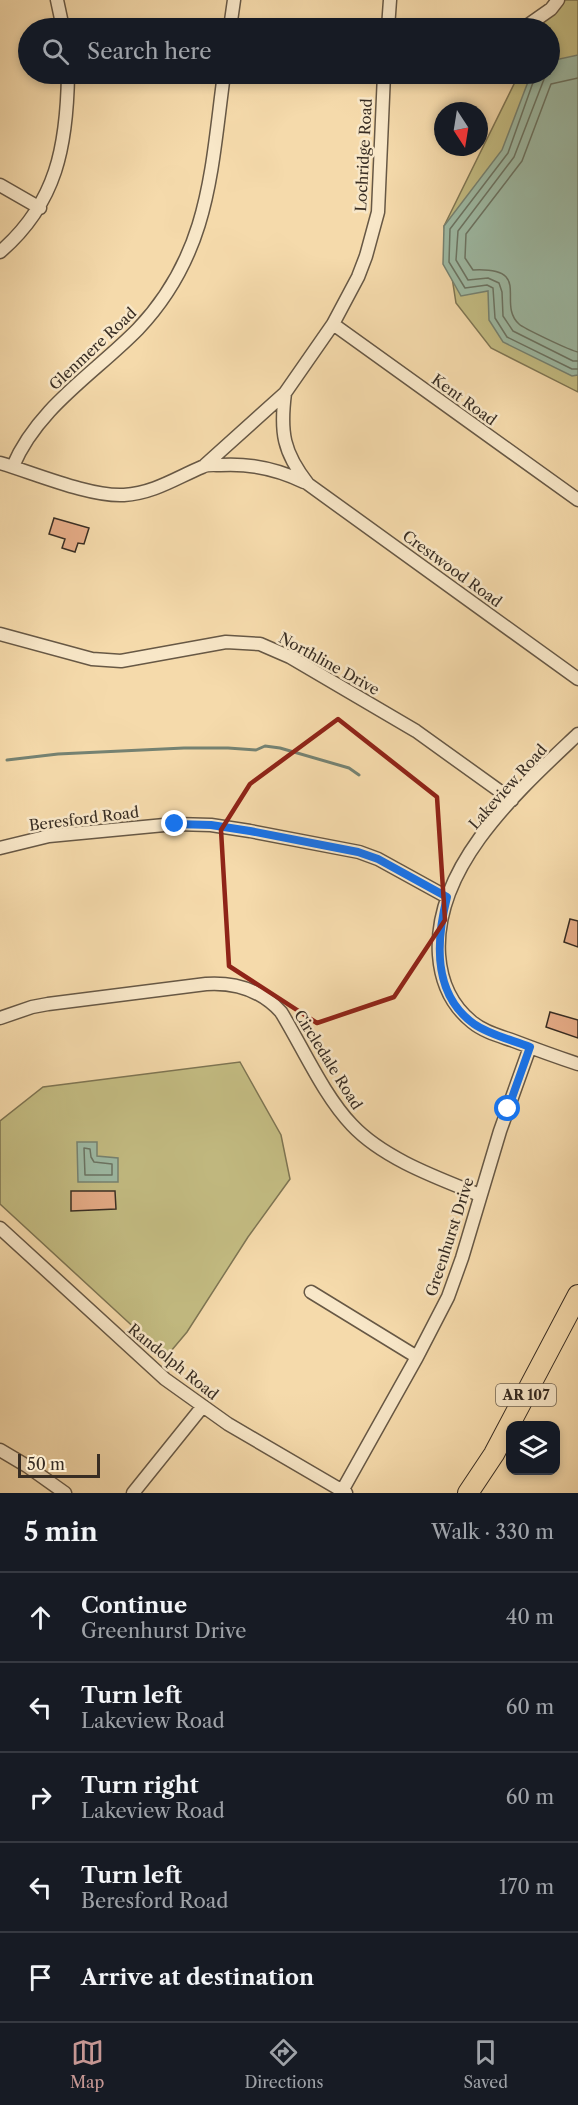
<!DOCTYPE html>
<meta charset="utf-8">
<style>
body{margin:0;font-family:"Libre Caslon Text",serif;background:#20242c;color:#f1f3f6}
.controls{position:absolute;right:18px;bottom:18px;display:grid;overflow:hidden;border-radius:12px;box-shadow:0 3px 9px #0003}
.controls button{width:54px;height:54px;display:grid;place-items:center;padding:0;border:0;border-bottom:2px solid #363941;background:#171b24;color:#f1f3f6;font:30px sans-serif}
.compass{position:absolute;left:434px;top:102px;width:54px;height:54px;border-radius:50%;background:#171b24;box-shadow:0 3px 9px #0003;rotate:168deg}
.scale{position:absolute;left:18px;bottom:15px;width:82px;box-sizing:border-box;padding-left:6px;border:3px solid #382d23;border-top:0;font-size:16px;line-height:21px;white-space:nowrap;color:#382d23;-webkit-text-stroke:4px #f8e7c8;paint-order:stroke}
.stop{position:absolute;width:18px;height:18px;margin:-14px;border:4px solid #1a73e8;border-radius:50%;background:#fff}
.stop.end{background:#1a73e8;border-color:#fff;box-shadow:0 2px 6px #0008}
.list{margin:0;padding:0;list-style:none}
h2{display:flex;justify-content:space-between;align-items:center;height:78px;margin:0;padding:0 24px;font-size:26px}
h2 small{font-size:20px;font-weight:400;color:#9ea1a6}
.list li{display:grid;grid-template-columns:39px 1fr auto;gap:18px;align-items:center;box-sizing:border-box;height:90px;padding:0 24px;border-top:2px solid #363941}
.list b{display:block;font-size:22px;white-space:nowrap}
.list p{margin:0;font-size:20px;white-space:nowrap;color:#9ea1a6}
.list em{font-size:20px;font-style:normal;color:#9ea1a6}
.icon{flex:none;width:33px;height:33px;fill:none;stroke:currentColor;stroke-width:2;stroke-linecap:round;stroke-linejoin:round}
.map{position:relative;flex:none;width:578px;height:1493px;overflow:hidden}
.search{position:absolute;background:#171b24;box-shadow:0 3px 9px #0003;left:18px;right:18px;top:18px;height:66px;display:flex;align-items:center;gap:15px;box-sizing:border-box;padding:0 21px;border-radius:33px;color:#9ea1a6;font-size:22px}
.sheet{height:528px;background:#171b24}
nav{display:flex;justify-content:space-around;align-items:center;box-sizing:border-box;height:84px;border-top:2px solid #363941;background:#171b24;font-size:16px;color:#9ea1a6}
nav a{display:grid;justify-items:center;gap:3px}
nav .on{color:#c59692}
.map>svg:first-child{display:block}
.green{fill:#c4bd83;stroke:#7e7553;stroke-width:1.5}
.water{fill:#9dbba6;stroke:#758272;stroke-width:1.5}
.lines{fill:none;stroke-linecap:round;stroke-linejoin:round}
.shore{stroke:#6a7464;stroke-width:1.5}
.stream{stroke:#758272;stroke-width:3}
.building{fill:#e6ac87;stroke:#382d23;stroke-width:1.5}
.minor-casing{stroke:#675845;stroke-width:15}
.primary-casing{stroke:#382d23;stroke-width:22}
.minor{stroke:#f8e7c8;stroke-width:12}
.primary{stroke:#f5daab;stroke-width:20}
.route{stroke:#1a73e8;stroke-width:8}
.marked{fill:none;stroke:#8f2418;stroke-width:4.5;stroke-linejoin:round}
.labels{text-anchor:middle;stroke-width:5;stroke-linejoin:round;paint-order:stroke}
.shield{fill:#f8e7c8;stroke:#726554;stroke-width:1.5}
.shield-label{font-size:14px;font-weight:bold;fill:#382d23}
.street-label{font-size:15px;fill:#382d23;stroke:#f8e7c8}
</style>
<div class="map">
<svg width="578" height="1493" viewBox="0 0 578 1493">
<rect width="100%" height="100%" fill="#f5daab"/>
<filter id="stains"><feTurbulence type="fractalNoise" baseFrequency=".00333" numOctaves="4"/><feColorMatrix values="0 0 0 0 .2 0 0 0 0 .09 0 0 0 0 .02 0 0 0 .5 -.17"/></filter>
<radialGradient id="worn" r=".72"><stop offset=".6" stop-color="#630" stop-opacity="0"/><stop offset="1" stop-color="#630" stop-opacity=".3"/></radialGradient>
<path class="green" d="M558,0h20v392l-87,-44 -35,-45 -12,-77 75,-152h31v-46h-9l10,-19z
M240,1062l41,73 9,44 -42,58 -61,95 -21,25 -166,-153v-83l43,-34z"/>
<path class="water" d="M578,55v320l-6,1 -69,-34 -14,-22 -1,-29 -27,5 -18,-32 1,-38 58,-76 29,-76h19v-13z
M77,1142h20v14l21,2v24h-40z"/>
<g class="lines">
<path class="shore" d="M536,74l-28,79 -58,76 -1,33 16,26 22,-3 6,3 2,30 12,19 65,32h6
M546,74l-32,83 -56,74 -2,29 12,20 20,-2 11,5 3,9 1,24 10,15 60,30h5
M578,78l-27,6 -29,77 -56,73 -1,24 8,12c61,-3 23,33 46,54 4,4 52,27 59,28
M84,1148l6,1 1,8 3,5 18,2v11h-27z"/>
<path class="stream" d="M7,760l51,-6 126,-6h44l28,2 9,-4 15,2 69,20 10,7"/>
</g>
<path class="building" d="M54,518l35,10 -5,16 -6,-1 -3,9 -13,-4 3,-9 -16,-5z
M570,919l8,2v26l-14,-5z
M550,1012l28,8v18l-32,-11z
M71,1191h44l1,18 -45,2z"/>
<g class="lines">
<defs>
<path id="minor" d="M57,0l6,28
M230,28l4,-28
M388,28l2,-28
M524,28l27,-19 7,-9
M0,185l40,23
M0,252c57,-49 67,-107 68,-178
M333,324l245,176
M285,393c-5,39 -2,59 23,91l270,195
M0,463c34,10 90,34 124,32 30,-2 52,-17 78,-28 5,-3 12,-2 18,-2 31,-2 57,4 84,17
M205,465l80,-72 48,-69 25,-47 8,-21 12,-44 6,-138
M13,466c25,-59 82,-93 125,-137 72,-76 73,-159 86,-255
M0,634l92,25 29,2 105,-19 34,2 30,13 126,74 96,69
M578,734c-59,56 -145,132 -139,221 2,27 12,50 33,67 12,10 28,14 42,19 21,8 43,16 64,23
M0,848l49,-12 126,-12 36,1 39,6 109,21 19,7 69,38
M0,1018l32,-11 16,-3 158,-20c30,-2 55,6 75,28 22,36 43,84 71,113 32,34 86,53 128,70
M0,1228l165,151 63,45 118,69
M311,1292l106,65
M0,1450l27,16 38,27
M342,1491l75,-134 31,-60 14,-39 38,-127 30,-84
M133,1493l70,-87"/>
<path id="primary" d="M468,1493l26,-39 84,-159"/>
</defs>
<use href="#minor" class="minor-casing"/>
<use href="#primary" class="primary-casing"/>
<use href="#minor" class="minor"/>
<use href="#primary" class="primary"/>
</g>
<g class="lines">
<path class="route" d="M175,824l36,1 39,6 108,21 20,7 69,38c-11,44 -15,97 27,127 16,11 38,16 56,23l-22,62"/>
</g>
<path class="marked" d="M338,719l99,78 8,123 -51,77 -77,26 -88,-57 -8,-136 29,-46z"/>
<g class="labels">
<rect class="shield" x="496" y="1384" width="60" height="22" rx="4.5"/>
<g class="shield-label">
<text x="526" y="1400">AR 107</text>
</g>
<g class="street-label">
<text transform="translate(364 155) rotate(-87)" y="5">Lochridge Road</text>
<text transform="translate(93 349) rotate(-43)" y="5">Glenmere Road</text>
<text transform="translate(464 400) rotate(36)" y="5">Kent Road</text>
<text transform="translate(452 569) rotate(36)" y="5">Crestwood Road</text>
<text transform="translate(329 664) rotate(29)" y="5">Northline Drive</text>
<text transform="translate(508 787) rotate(-48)" y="5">Lakeview Road</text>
<text transform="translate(84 819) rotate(-7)" y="5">Beresford Road</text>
<text transform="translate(328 1060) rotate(58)" y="5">Circledale Road</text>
<text transform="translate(450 1237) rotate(-72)" y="5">Greenhurst Drive</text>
<text transform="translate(173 1362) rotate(39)" y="5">Randolph Road</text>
</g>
</g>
<rect width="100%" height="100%" filter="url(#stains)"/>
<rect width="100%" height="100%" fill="url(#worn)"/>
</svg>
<div class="controls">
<button><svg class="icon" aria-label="layers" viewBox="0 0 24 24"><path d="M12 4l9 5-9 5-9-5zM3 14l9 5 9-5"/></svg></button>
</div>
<svg class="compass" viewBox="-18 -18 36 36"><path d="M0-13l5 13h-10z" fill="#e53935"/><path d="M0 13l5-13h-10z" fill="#9ea1a6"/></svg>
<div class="scale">50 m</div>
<div class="stop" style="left:508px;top:1109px"></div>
<div class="stop end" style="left:175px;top:824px"></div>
<div class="search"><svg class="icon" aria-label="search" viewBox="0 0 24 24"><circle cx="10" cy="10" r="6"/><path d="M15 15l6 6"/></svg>Search here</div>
</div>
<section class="sheet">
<h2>5 min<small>Walk · 330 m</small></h2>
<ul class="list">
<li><svg class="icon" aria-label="ahead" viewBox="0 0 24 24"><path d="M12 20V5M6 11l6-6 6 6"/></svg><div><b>Continue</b><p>Greenhurst Drive</p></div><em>40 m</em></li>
<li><svg class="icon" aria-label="left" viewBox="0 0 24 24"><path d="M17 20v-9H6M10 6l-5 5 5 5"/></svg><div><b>Turn left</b><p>Lakeview Road</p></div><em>60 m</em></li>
<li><svg class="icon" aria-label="right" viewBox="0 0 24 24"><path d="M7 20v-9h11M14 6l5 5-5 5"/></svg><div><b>Turn right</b><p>Lakeview Road</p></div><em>60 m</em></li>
<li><svg class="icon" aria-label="left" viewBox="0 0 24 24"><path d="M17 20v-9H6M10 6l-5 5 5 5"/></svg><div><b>Turn left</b><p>Beresford Road</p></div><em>170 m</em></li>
<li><svg class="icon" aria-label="arrive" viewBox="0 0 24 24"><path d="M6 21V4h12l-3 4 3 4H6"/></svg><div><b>Arrive at destination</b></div></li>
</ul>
</section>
<nav>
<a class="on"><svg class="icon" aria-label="map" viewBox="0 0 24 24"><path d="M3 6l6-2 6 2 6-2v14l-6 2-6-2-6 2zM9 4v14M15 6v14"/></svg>Map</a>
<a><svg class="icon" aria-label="directions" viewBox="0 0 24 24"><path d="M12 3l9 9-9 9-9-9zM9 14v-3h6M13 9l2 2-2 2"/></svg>Directions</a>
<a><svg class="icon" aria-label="saved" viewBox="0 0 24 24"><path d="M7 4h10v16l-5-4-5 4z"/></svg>Saved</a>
</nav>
